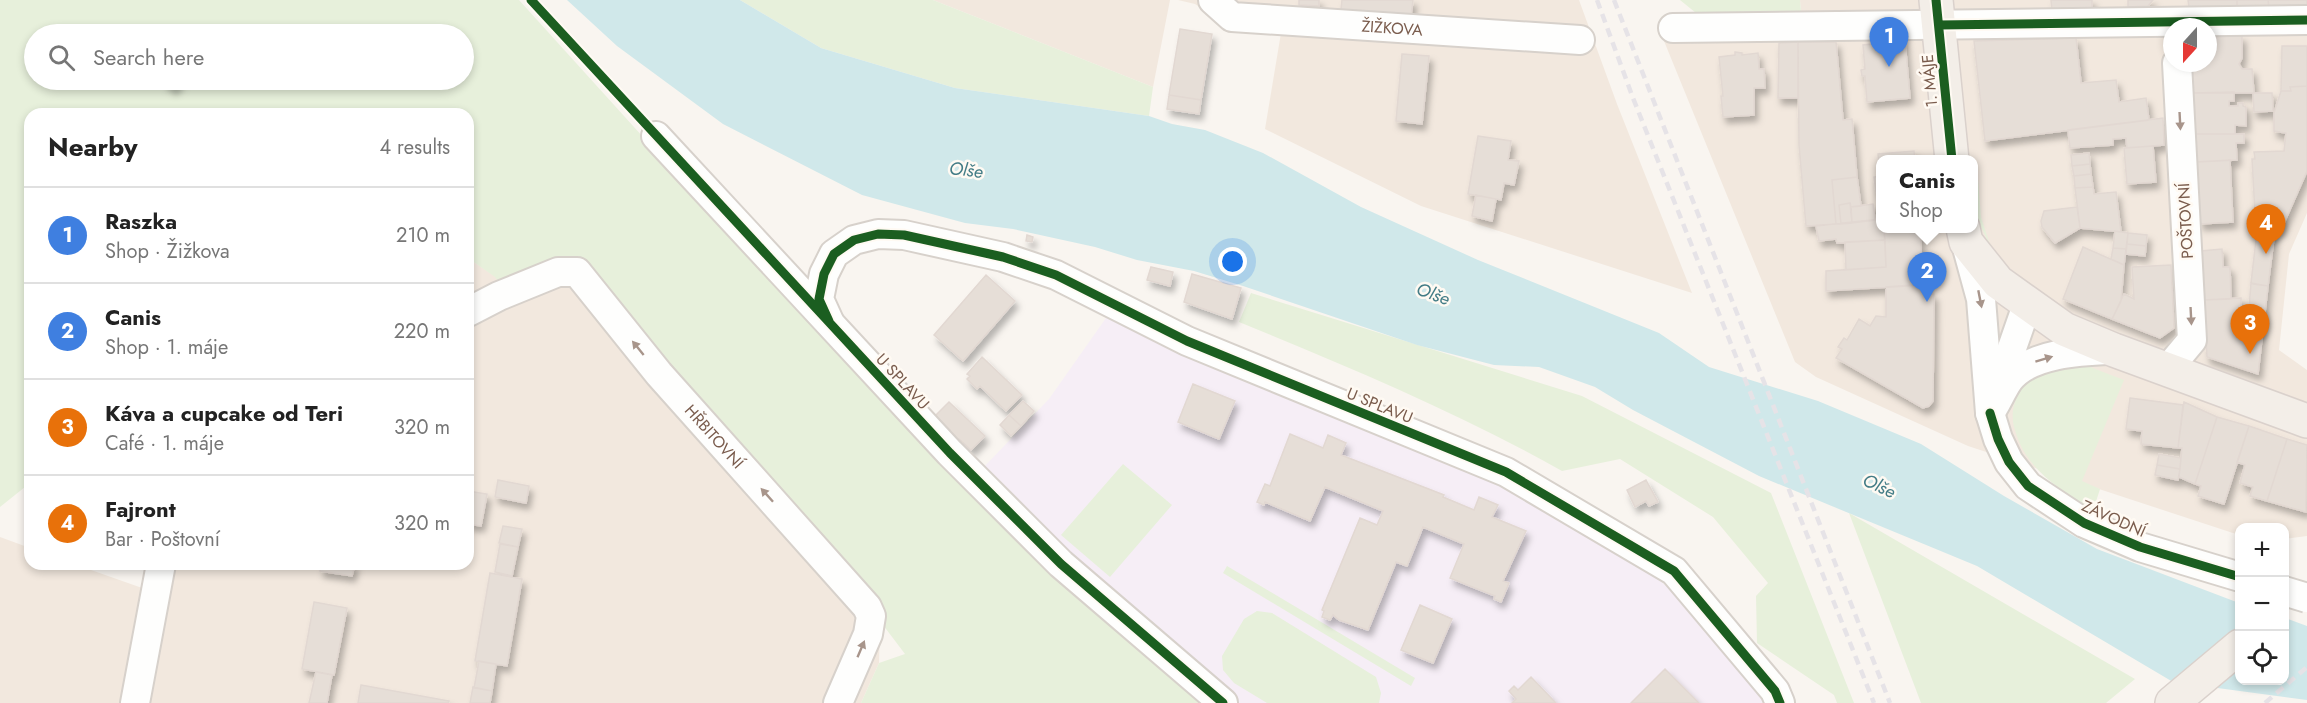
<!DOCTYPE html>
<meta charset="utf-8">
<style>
body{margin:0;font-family:Jost,sans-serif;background:#f2f2f2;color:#222}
.controls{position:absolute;right:18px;bottom:18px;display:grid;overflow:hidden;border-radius:12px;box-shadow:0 3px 9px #0003}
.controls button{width:54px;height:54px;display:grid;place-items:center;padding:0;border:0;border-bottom:2px solid #e0e0e0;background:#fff;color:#222;font:30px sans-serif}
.compass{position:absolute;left:2163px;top:18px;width:54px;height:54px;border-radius:50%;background:#fff;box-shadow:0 3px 9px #0003;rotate:201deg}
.you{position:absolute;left:1233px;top:262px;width:21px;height:21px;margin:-15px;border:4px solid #fff;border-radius:50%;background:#1a73e8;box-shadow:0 0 0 9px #1a73e833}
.badge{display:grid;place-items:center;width:39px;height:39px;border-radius:50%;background:#111827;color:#fff;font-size:20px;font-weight:700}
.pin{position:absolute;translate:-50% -50px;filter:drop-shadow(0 2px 3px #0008)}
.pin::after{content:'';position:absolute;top:32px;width:21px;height:18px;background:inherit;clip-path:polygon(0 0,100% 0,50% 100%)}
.popup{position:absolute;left:1876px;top:155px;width:102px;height:78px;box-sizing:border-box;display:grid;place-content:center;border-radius:12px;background:#fff;filter:drop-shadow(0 2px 4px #0005);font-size:20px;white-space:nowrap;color:#767676}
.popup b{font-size:22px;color:#222}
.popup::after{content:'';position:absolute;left:50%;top:100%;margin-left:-12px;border:12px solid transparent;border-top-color:#fff}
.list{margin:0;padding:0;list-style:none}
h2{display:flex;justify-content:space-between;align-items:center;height:78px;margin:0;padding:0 24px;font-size:26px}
h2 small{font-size:20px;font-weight:400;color:#767676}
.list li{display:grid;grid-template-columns:39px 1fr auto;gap:18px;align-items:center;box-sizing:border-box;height:96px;padding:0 24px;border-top:2px solid #e0e0e0}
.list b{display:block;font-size:22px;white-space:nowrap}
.list p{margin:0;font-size:20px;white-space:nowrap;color:#767676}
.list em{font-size:20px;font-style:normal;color:#767676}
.icon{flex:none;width:33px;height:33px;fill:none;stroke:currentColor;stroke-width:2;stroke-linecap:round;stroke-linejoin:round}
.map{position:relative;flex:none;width:2307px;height:703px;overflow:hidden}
.search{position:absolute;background:#fff;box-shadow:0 3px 9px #0003;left:24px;top:24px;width:450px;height:66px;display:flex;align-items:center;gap:15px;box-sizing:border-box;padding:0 21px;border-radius:33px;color:#767676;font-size:22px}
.panel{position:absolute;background:#fff;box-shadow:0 3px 9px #0003;left:24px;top:108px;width:450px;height:462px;border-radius:18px}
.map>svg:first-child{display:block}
.residential{fill:#f2e8de;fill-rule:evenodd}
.education{fill:#f6eef6}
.green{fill:#e7f0db;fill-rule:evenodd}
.water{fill:#d0e8ea}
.building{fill:#e6ded7;stroke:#e2d8d2;stroke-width:1.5;filter:url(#shadow)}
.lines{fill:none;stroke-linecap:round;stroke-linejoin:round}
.minor-casing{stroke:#d7d1cb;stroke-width:32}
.major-casing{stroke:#dad1cc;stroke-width:36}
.minor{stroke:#fefefd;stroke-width:28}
.major{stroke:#f3eee8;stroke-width:33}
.rail{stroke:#e6e3e7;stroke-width:4.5;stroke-dasharray:9 6;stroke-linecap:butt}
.minor-bridge-casing{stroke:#d7d1cb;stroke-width:32;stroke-linecap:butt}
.minor-bridge{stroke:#fefefd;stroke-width:28}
.cycleway-casing{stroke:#fffaf3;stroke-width:13}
.cycleway{stroke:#1b5e20;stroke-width:9}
.oneway{fill:#a8958b}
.labels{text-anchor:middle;stroke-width:5;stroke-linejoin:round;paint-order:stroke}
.street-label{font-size:16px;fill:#7a5c4d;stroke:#fffaf3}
.water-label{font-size:18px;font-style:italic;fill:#437c86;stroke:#fffaf3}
</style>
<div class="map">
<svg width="2307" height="703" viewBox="0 0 2307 703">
<defs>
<filter id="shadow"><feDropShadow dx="3.5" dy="6" stdDeviation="3" flood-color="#0004"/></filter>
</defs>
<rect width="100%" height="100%" fill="#f9f5f0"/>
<path class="residential" d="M933,0h237l-17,87z
M1178,0h401l38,104 75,189 -271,-87 -156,-77 17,-102 -64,-7 -23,-16z
M1800,0h507v213l-18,41 -10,96 28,20v166l-22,3 -1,-11h-44l-1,7 -271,-89 -152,-69 -21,-15 -131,-321 23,-2 9,-26 105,-2zM2172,27h36v36h-36zM1880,160h94v68h-94z
M571,256l309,365 -1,42 -18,40h-861v-166l30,11v16h44l71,25 4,-25h319v-306l28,19 10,15z"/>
<path class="education" d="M1106,318l365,150 160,89 82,68 59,78h-536l-186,-167 -68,-67 67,-70z"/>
<path class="green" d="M0,0h519l134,148 550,555h-342l18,-40 26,-9 -25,-33 -248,-289 -60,-76 -66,36 -11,-15 -27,-19v-144h-438v369l-30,24zM34,34h430v46h-430z
M740,0h193l220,87 -4,29 -194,-28 -134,-40z
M1680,0h120l1,11 -105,2z
M1975,165l2,2 4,50 10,31 -17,-36z
M1251,293l331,103 189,97 83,210h-17l-3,-8 -77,-52 -1,-47 12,-13 -55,-66 -93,-58 -58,12c-103,-58 -213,-104 -323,-149z
M2085,365l39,15 -42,101 18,8 -7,22c-33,-22 -67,-41 -78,-81 -4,-12 -3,-24 3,-35 4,-9 12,-20 21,-24 11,-4 34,-4 46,-6z
M1123,464l49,41 -62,72 -49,-42z
M1849,513l286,166 -29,24h-185z
M1227,566l188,112 -4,8 -188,-113z
M1257,611l15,2 104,64 5,16 -2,10h-112l-33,-20 -11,-13 -1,-14 22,-37z"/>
<path class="water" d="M567,0h173l81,48 134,40 194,28 23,8 33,6 58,23 98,54 117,53 181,73 50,34 109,34 103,43 83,52 93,53 142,54 1,77h44l1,-62 22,8v74l-134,-18 -196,-116 -218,-90 -126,-66 -38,-23 -56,-20 -45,-2 -77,-20 -174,-59 -49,-15 -57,-11 -42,-13 -82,-18 -48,-6 -103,-28 -139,-71 -106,-78z"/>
<path class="building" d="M1299,0h20v6l-20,-1z
M1342,0h71l-2,16 -70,-6z
M2051,0h41v9l-40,1z
M2128,0h25l-5,6 -20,1z
M2188,0h49v7l-48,1z
M2237,0h31l1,7h-32z
M2268,0h39v6l-38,1z
M1180,29l32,5 -11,66 -32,-5z
M2242,36v22l-3,6 3,5h10l2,24h-61l-1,-30h16v-26z
M2076,38l5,45 35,-3 3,22 27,-4 3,22 -164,21 -11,-100z
M1905,41l5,57 -43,4 -2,-26h-3l-1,-6 4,-1 -2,-24z
M1798,42h38l7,78 9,-1 5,58 -25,3 4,44 -30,2 -7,-81z
M1798,42v56h-20l1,-55z
M2282,46h25v40l-17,1 1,4h-10z
M1735,52l7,1v2l16,-2 1,16h5l1,19h-11v27l-31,2 -2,-21h2l-4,-39 16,-2z
M1402,54l27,2 -7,68 -26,-3z
M166,80h10l4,3 -8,6 -4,-6 -2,2 -2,-2z
M2307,86v85l-26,59 -25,1 -4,-72h3l-1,-7 30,-1 2,-18 -12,-2v-18l7,-22h10l-1,-4z
M2234,92v9h-5v5h9v-3h5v3l3,1v19l-11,-1v9h-40l-2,-41z
M2253,93h19l1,18 -19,1z
M1169,95l32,5 -2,14 -32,-5z
M2163,118l1,27 -37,3 -1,-10 -13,1v6l-43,3 -2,-18z
M2195,134h49v9h-8l1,17 -40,2z
M1478,136l33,5 -3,19 11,1 -5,24 -10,-2 -3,17 -33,-6z
M2153,146l3,36 -29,2 -3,-36z
M1914,151l1,9h-35v32h-4l-2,-15 6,-1 -2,-22z
M2089,153l1,11 -18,2 -1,-11z
M2230,160l3,62 -33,2 -3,-62z
M2090,164l1,10 -17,2 -2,-10z
M2091,174l2,13 -18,1 -1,-12z
M1857,177l4,29 -10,1 -1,-4 -11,2 2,19h-5l-4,-44z
M2093,187l1,7 22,-2 5,40 -41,-4 -5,-40z
M1476,195l20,4 -4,22 -20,-5z
M1850,203l2,20 -11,1 -2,-19z
M1873,204l2,16 -23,3 -1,-16z
M2077,207l3,21 -25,15 -13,-16 -1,-6 3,-10z
M1880,219v9h4l1,12 -48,3 -1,-4 -17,2 -3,-15z
M1884,228h36l3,57 -97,6v-20l60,-4z
M2275,230l-7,56 -15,-2 -2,-1 6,-52z
M2115,231l13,2 -2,16 -13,-1z
M2128,233l19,2 -1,11 -19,-2z
M1027,235l6,2 -1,5 -6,-1z
M1885,240l1,27 -40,3 -1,-28z
M2127,244l19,2 -1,10 -19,-2z
M2083,247l41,18 -3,36 -9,18 -49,-20z
M2113,248l13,1 -2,16 -13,-6z
M2222,249l1,18h7l1,32 -27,1 -3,-49z
M2171,265l3,63 -14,10 -48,-19 12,-25 10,5 -2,-32z
M1151,267l22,5 -3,14 -23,-6z
M1192,274l49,14 -9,31 -48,-17z
M986,275l29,26 -52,60 -29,-26z
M2251,283l17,3 -10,88 -51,-17 -3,-57 37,-2v10h8z
M1925,284v10h9l-1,107 -4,5 -6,2 -87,-50 6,-9 -4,-2 6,-9 3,2 12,-21 11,7 6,-10 10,1v-30z
M982,357l40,38 -16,16 -26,-25 -3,3 -10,-10 3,-3 -3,-2z
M1193,384l42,17 -16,38 -41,-17z
M2130,398l53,7 -5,43 -37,-4 1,-13 -16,-2z
M1023,401l11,10 -13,15 -12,-11z
M949,402l36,34 -14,14 -12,-11 -5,5 -9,-9 5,-5 -15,-14z
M2184,402l33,15 -22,67 -16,-7 3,-29h-4z
M1009,415l12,11 -10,10 -11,-11z
M2217,417l32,9 -25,78 -26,-8 3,-10 -6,-2z
M2249,426l38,13 -20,62 -17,-5 3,-9 -13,-4 5,-18 -8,-3z
M1290,434l33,14 5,-13 18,8 -5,12 103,40 -1,2 31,13 5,-13 19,8 -6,12 34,14 -23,50 6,2 -8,19 -7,-3 1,-3 -45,-18 14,-34 -41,-17 -16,39 -11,-4 -28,68 -29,-10 -6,-5 -3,5 -8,-3 2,-6 -2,-1 38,-92 17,7 6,-14 -58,-24 -15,34 -45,-19 -1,3 -7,-3 8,-18 5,2z
M2287,439l20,6 -1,67 -39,-11z
M2159,454l22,4 -1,11 -23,-4z
M2157,465l23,4 -2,11 -23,-5z
M498,480l31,6 -3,17 -31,-6z
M1646,480l12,22 -9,4 -3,-5 -11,6 -8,-17z
M468,491l19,3 -6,32 -13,-2z
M503,526l19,3 -4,18 -19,-4z
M500,544l18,3 -6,29 -17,-4z
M321,564h34l-3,12 -32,-5z
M490,573l32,6 -15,87 -32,-5z
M314,602l33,6 -13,67 -32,-6z
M1420,605l32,14 -19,44 -32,-13z
M479,661l17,3 -4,27 -18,-3z
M1665,669l34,34h-68z
M316,672l16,3 -5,28h-18z
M1531,677l25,26h-44l4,-4 -7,-8 5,-5 4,4z
M361,685l88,16 -1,2h-90z
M473,687l19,4 -2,12h-20z"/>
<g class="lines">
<defs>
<g id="minor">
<path id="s1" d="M1213,0l19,17 348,23"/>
<path d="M1673,28l634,-8"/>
<path d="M656,136l294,317 111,111 162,139"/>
<path d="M1966,244l15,55 9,114 8,26 11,23 19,24 56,37 56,24 100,30"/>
<path id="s2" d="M468,312l31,-16 59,-24h19l82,102 208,233 4,9 -3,18 -30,69"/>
<path d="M829,321l-10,-22 5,-25 10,-20 20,-14 24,-6 26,1 99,22 53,18 131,66 319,131 168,99 101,120 5,12"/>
<path d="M2167,370l25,-30 -15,-277"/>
<path d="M1997,391l30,-86"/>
<path d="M1990,413c7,-10 12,-23 19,-33 21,-27 72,-29 102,-30"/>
<path d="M135,703l26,-139"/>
</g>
<path id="major" d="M1936,0l16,160
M1963,228l3,14 32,40 66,47 50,21 193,71
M2172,703l68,-57"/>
</defs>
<use href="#minor" class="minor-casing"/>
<use href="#major" class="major-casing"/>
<use href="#minor" class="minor"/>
<use href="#major" class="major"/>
<path class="rail" d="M1597,0l36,98 241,605
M1614,0l276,703
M2265,703l42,-36"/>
<defs>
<path id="minor-bridge" d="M2284,591l23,7"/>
</defs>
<use href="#minor-bridge" class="minor-bridge-casing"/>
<use href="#minor-bridge" class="minor-bridge"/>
<defs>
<path id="cycleway" d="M531,0l419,453 111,111 162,139
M1936,0l16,160
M1939,25l368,-5
M829,321l-10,-22 5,-25 10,-20 20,-14 24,-6 26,1 99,22 53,18 131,66 319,131 168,99 101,120 5,12
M1990,413l8,26 11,23 19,24 56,37 56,24 100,30"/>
</defs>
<use href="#cycleway" class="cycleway-casing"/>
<use href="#cycleway" class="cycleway"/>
</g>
<defs><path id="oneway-solid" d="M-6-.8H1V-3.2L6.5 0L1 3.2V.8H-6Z" transform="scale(1.5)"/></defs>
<g class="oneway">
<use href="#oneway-solid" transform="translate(2180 121) rotate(87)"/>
<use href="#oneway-solid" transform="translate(1980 299) rotate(79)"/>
<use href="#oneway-solid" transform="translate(2191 316) rotate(87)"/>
<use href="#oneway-solid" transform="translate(638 348) rotate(-129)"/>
<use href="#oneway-solid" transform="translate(2044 359) rotate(-17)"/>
<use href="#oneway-solid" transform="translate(767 495) rotate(-132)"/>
<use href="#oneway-solid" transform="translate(861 649) rotate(-67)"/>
</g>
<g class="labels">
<g class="street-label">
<text dy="6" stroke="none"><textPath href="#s1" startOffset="186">ŽIŽKOVA</textPath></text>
<text transform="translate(1929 81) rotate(-95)" y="6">1. MÁJE</text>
<text transform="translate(2185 221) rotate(-93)" y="6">POŠTOVNÍ</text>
<text transform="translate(903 381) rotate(47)" y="6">U SPLAVU</text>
<text transform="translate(1380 405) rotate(22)" y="6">U SPLAVU</text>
<text dy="6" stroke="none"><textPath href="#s2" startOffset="332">HŘBITOVNÍ</textPath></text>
<text transform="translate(2114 518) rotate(24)" y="6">ZÁVODNÍ</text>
</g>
<g class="water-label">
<text transform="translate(966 170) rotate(7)" y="6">Olše</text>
<text transform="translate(1433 294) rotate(20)" y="6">Olše</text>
<text transform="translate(1879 486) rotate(25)" y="6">Olše</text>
</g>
</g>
</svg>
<div class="controls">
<button>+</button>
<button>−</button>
<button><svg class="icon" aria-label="locate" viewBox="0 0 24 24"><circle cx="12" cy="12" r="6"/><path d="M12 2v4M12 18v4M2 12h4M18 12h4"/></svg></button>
</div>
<svg class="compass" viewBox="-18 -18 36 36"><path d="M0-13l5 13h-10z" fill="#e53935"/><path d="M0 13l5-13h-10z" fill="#767676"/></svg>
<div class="you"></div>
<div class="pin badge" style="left:1889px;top:67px;background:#3f7fe0">1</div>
<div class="pin badge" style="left:1927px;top:302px;background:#3f7fe0">2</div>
<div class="popup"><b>Canis</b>Shop</div>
<div class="pin badge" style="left:2250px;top:354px;background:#e8710a">3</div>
<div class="pin badge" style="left:2266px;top:254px;background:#e8710a">4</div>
<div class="search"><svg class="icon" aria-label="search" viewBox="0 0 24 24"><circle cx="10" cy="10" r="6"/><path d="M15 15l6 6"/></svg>Search here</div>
<section class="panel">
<h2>Nearby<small>4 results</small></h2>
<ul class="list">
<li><span class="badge" style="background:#3f7fe0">1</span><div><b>Raszka</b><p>Shop · Žižkova</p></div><em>210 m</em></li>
<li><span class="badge" style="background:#3f7fe0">2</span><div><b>Canis</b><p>Shop · 1. máje</p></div><em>220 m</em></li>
<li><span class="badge" style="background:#e8710a">3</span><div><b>Káva a cupcake od Teri</b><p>Café · 1. máje</p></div><em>320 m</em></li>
<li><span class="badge" style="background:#e8710a">4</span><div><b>Fajront</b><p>Bar · Poštovní</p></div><em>320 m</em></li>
</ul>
</section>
</div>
